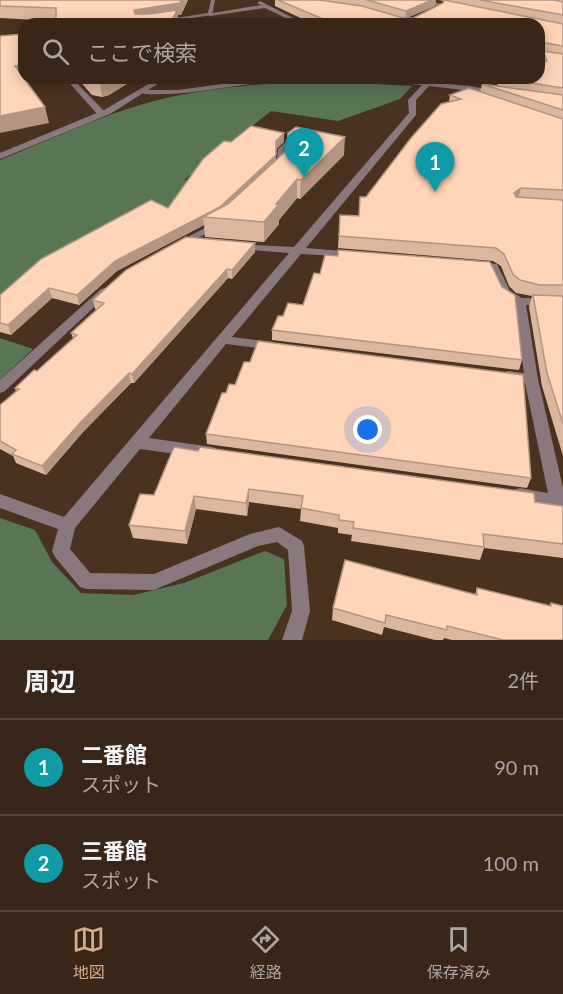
<!DOCTYPE html>
<html lang="ja">
<meta charset="utf-8">
<style>
body{margin:0;font-family:Lato,"Noto Sans JP",sans-serif;background:#433226;color:#f1f3f6}
.you{position:absolute;left:368px;top:430px;width:21px;height:21px;margin:-15px;border:4px solid #fff;border-radius:50%;background:#1a73e8;box-shadow:0 0 0 9px #1a73e833}
.badge{display:grid;place-items:center;width:39px;height:39px;border-radius:50%;background:#d6ab8b;color:#fff;font-size:20px;font-weight:700}
.pin{position:absolute;translate:-50% -50px;filter:drop-shadow(0 2px 3px #0008)}
.pin::after{content:'';position:absolute;top:32px;width:21px;height:18px;background:inherit;clip-path:polygon(0 0,100% 0,50% 100%)}
.list{margin:0;padding:0;list-style:none}
h2{display:flex;justify-content:space-between;align-items:center;height:78px;margin:0;padding:0 24px;font-size:26px}
h2 small{font-size:20px;font-weight:400;color:#aba5a2}
.list li{display:grid;grid-template-columns:39px 1fr auto;gap:18px;align-items:center;box-sizing:border-box;height:96px;padding:0 24px;border-top:2px solid #524338}
.list b{display:block;font-size:22px;white-space:nowrap}
.list p{margin:0;font-size:20px;white-space:nowrap;color:#aba5a2}
.list em{font-size:20px;font-style:normal;color:#aba5a2}
.icon{flex:none;width:33px;height:33px;fill:none;stroke:currentColor;stroke-width:2;stroke-linecap:round;stroke-linejoin:round}
.map{position:relative;flex:none;width:563px;height:640px;overflow:hidden}
.search{position:absolute;background:#382619;box-shadow:0 3px 15px #0003;left:18px;right:18px;top:18px;height:66px;display:flex;align-items:center;gap:15px;box-sizing:border-box;padding:0 21px;border-radius:18px;color:#aba5a2;font-size:22px}
.sheet{height:270px;background:#382619}
nav{display:flex;justify-content:space-around;align-items:center;box-sizing:border-box;height:84px;border-top:2px solid #524338;background:#382619;font-size:16px;color:#aba5a2}
nav a{display:grid;justify-items:center;gap:3px}
nav .on{color:#d6ab8b}
.map>svg:first-child{display:block}
.forest{fill:#587655}
.lines{fill:none;stroke-linecap:round;stroke-linejoin:round}
.minor{fill:#89797c;fill-rule:evenodd}
.tertiary{fill:#89797c;fill-rule:evenodd}
.wall{fill:#dbb79f}
.shaded-wall{fill:#b29582}
.building{fill:#ffd5b9;stroke:#b29582;stroke-width:1.5}
</style>
<div class="map">
<svg width="563" height="640" viewBox="0 0 563 640">
<rect width="100%" height="100%" fill="#4a3221"/>
<path class="forest" d="M322,81l90,5 -12,13 -62,22 -67,-10 -87,69 21,5 -34,25 -171,93v-143c50,-20 101,-45 154,-59 54,-14 112,-18 168,-20z
M0,338l33,11 -33,31z
M0,518l35,12 17,32 29,31 52,2 51,-12 81,-32 19,8 3,46 -19,35h-268z"/>
<g class="lines">
<path class="minor" d="M416,0h9l33,8 -3,2z
M260,1l45,23h-7l-33,-16 -55,8 -3,-2 54,-9 -4,-2z
M65,78h7l33,34v4h-6z
M267,78l122,1 81,7 30,6 -3,2 -68,-8 -13,14v15l-110,133 48,4 4,1 1,2 -1,2 -57,-3 -69,83 41,5 6,4 -2,3 -4,1 -47,-6 -77,94 63,9 5,2 2,4 -2,4 -5,2 -72,-10 -65,79 -5,21 20,24 64,1 96,-40 29,-7 23,14 2,5 6,65 -8,29h-20l10,-29 -4,-61 -11,-8 -19,4 -104,44 -68,-1 -6,-2 -25,-30 -3,-6 6,-22 -58,-21v-14l64,23 225,-264 -49,-4 -5,-3 1,-2 58,3 115,-134 -1,-13 14,-15c-51,-5 -104,-7 -155,-3 -42,4 -81,14 -123,12l-3,-2 3,-2h34z
M289,139l7,2 -10,9v15l-4,5h-6l2,-21z
M218,221l5,3 -2,2 -32,17h-8l-1,-2z
M476,262l21,2 13,27 12,7 41,1v8l-37,-2 12,74 25,109v18l-5,2 -38,-6 -6,-2 -2,-5 2,-5 6,-2 28,5 -23,-110 -22,-4 -2,-3 2,-3 5,-2 16,2 -10,-70 -13,-8 -12,-26 -17,-2 -1,-2 1,-2z
M105,288l6,3 -2,2 -104,98 -5,2v-13l101,-91z"/>
<path class="tertiary" d="M211,0h4l-3,15 -61,9h-14l71,-11z
M159,78h8l-57,36 -110,45v-6l104,-43z"/>
</g>
<path class="wall" d="M0,0h188l-7,15h-3l-1,9h-121v-3l-56,-3z
M275,0h161l-1,6 -29,12h7l30,-15 1,-2 -6,-1h125v456l-21,-70 -13,-79 3,-11 -16,-3 -7,-7 -8,-20 -8,-5 -155,-13 2,-33 18,1 8,-19 83,-95 1,-7 30,-3 2,-8 15,2 2,-8 43,-15 -1,-3 2,-8 -4,-1v-27l-230,-2 -34,-16z
M77,78h59l-27,17 -7,2 -10,-2z
M284,133v9l-8,7v11l68,-5 -44,44 -3,-1 -18,22v4l-15,18 -59,-5 -1,-12 -87,46 -38,34 -27,-7 -41,37 -11,-3v-37l168,-87 63,-66z
M255,243v9l-23,27 -4,-1 -94,105h-3l-48,49 -37,43 -30,-12 -3,-7 -13,-7v-44l16,-13 -1,-4 22,-17 36,-33 -2,-5 26,-23 -2,-1 -2,-9z
M272,330l250,30 -3,10 -247,-30z
M206,434l325,44 -4,10 -320,-44z
M174,447l361,55 28,4v52l-79,-10 -4,12 -129,-19 1,-6 -14,-2v-5l-38,-7 1,-12 -52,-7 -2,14 -51,-7 -9,35 -54,-6 -4,-13 25,-30z
M477,588l72,18 2,-3 12,37h-111l-8,-2 -1,2h-8l-51,-13 -2,8 -50,-15 1,-12 142,-13z"/>
<path class="shaded-wall" d="M181,0h7l-7,15h-3l-1,9 -42,-1 -1,-13z
M432,0h4l-1,6 -30,13 1,-8z
M24,64v14h4l-9,3 -4,-15z
M110,78h26l-27,17 -7,2 -2,-15z
M45,107l4,16 -49,10v-17z
M284,133v9l-8,7v-8z
M345,137l-1,18 -44,44 1,-19z
M276,155v8l-55,53 -18,1 1,8 -87,46 -38,34 -2,-10 38,-34z
M297,179v19l-18,22v4l-15,18v-20l12,-18z
M521,188l-3,12 -4,-7z
M255,243v9l-23,27v-9z
M227,269l1,9 -94,105 -2,-9z
M49,288l3,10 -41,37 -3,-10z
M129,373l2,10 -48,49 -37,43 -4,-9 38,-43z
M249,489v13l-2,14 -1,-13z
M194,496l2,13 -9,35 -2,-13z"/>
<path class="building" d="M0,0h181l-1,3 -46,7 1,4h14l28,-4 -6,12 -10,2h-105v-16l-56,-2z
M278,0h41l43,6 41,12h10l30,-15 1,-3 119,24v22l-22,-4 -2,-5v-13h-244l28,-5z
M367,0h65l-26,11z
M480,0h74l9,2v13z
M24,34v30l-9,2 30,41 -45,9v-80z
M543,51l20,3v34l-63,-10h39v-14l8,-3z
M87,78h23l-4,2 -6,2 -11,-2z
M482,84l81,11v15z
M469,88l94,31v71l-42,-2 -7,5 2,4 47,3v85h-23l-20,-5 -7,-6 -9,-20 -8,-6 -157,-12 1,-21 19,1 1,-19h6l45,-59 30,-34 20,-5 -11,-4z
M251,126l33,7 -8,8v14l-56,52 -105,54 -38,34 -28,-7 -41,37 -8,-2v-28l41,-36 110,-59 17,8 35,-49 21,-18 7,1z
M296,127l49,10 -44,43 -4,-1 -21,25h3l-15,18 -61,-5 25,-13 59,-54 1,-17z
M186,237l69,6 -23,27 -5,-1 -95,105 -3,-1 -49,50 -38,43 -30,-12 4,-4 -16,-9v-36l19,-16 -4,-1 19,-18 3,1 40,-36 -6,-2 33,-30 -11,-3 33,-30z
M338,250l152,12 12,25 13,8 7,65 -250,-30 6,-14h5l5,-13 15,2 11,-32 6,1 5,-19 13,1z
M533,295l30,1v128l-16,-51z
M258,341l265,34 8,103 -325,-44 16,-41h4l3,-9 6,1 9,-23h6z
M174,447l24,4 2,-4 334,46 1,9 28,4v38l-80,-10 1,13 -131,-19 1,-6 -15,-2v-5l-38,-7 2,-12 -54,-7 -3,14 -52,-7 -9,35 -56,-6 11,-31 14,1z
M345,560l132,35v-7l74,18v-3l12,3v34h-60l-56,-14v4l-61,-15 -1,8 -52,-15z"/>
</svg>
<div class="you"></div>
<div class="pin badge" style="left:435px;top:192px;background:#0f9aa8">1</div>
<div class="pin badge" style="left:304px;top:178px;background:#0f9aa8">2</div>
<div class="search"><svg class="icon" aria-label="search" viewBox="0 0 24 24"><circle cx="10" cy="10" r="6"/><path d="M15 15l6 6"/></svg>ここで検索</div>
</div>
<section class="sheet">
<h2>周辺<small>2件</small></h2>
<ul class="list">
<li><span class="badge" style="background:#0f9aa8">1</span><div><b>二番館</b><p>スポット</p></div><em>90 m</em></li>
<li><span class="badge" style="background:#0f9aa8">2</span><div><b>三番館</b><p>スポット</p></div><em>100 m</em></li>
</ul>
</section>
<nav>
<a class="on"><svg class="icon" aria-label="map" viewBox="0 0 24 24"><path d="M3 6l6-2 6 2 6-2v14l-6 2-6-2-6 2zM9 4v14M15 6v14"/></svg>地図</a>
<a><svg class="icon" aria-label="directions" viewBox="0 0 24 24"><path d="M12 3l9 9-9 9-9-9zM9 14v-3h6M13 9l2 2-2 2"/></svg>経路</a>
<a><svg class="icon" aria-label="saved" viewBox="0 0 24 24"><path d="M7 4h10v16l-5-4-5 4z"/></svg>保存済み</a>
</nav>
